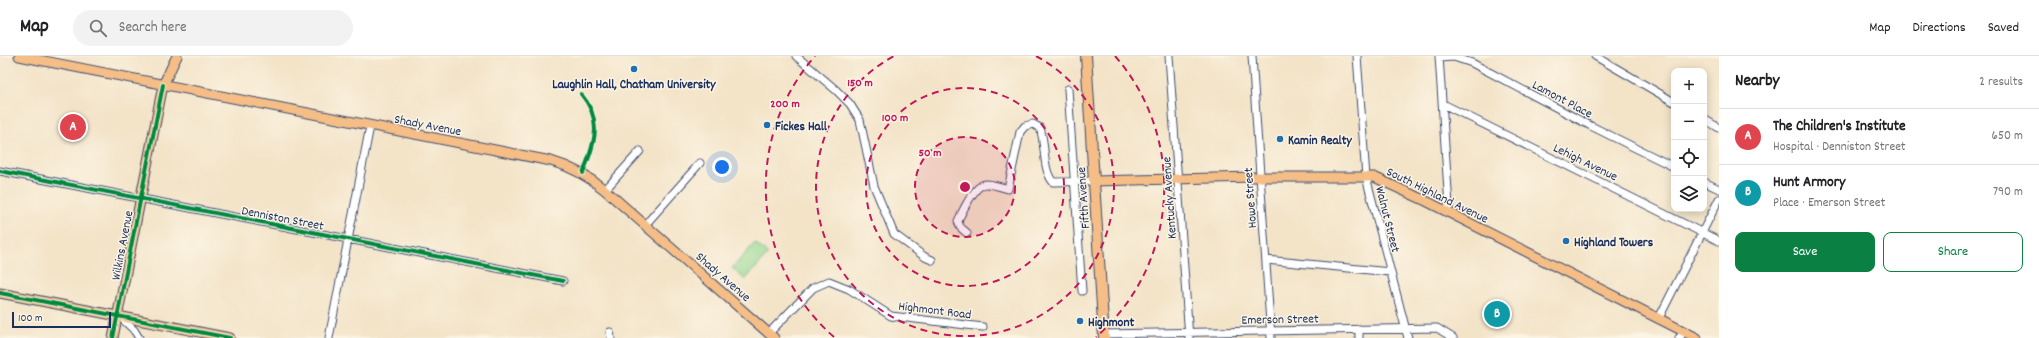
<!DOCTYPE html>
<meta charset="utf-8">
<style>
body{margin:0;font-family:Dekko,sans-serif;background:#f2f2f2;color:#202124}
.controls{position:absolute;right:12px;top:12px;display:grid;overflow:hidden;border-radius:8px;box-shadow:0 2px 10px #0003}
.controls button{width:36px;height:36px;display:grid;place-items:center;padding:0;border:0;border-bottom:1px solid #e0e0e0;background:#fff;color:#202124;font:20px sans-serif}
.scale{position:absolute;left:12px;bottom:10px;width:99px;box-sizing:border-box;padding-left:4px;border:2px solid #1b2f5e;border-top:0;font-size:11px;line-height:14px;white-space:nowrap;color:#1b2f5e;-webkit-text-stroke:3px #fcf5e5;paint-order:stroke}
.you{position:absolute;left:722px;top:111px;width:14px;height:14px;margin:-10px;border:3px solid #fff;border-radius:50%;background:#1a73e8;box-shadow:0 0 0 6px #1a73e833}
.badge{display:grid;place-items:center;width:26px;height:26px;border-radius:50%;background:#0b8043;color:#fff;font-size:13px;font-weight:700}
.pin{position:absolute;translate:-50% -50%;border:2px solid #fff;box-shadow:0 1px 4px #0006}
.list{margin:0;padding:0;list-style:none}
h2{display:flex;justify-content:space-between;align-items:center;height:52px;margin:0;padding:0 16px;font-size:17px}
h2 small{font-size:13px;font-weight:400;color:#757577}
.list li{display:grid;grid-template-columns:26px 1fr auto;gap:12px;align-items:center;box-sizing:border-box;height:56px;padding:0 16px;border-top:1px solid #e0e0e0}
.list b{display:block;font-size:15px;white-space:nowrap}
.list p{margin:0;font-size:13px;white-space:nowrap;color:#757577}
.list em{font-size:13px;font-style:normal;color:#757577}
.actions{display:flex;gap:8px;padding:12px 16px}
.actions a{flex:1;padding:9px 0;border:1px solid #0b8043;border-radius:8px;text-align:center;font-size:14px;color:#0b8043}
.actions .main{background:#0b8043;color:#fff}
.icon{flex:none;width:22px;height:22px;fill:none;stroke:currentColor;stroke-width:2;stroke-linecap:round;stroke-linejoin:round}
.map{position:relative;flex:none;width:1719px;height:282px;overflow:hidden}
header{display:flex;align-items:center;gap:24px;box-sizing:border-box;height:56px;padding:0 20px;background:#fff;border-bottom:1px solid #e0e0e0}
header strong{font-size:19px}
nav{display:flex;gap:22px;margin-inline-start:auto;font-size:14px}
.search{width:280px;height:36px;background:#f2f2f2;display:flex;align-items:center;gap:10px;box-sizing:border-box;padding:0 14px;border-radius:22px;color:#757577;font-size:15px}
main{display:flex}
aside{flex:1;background:#fff}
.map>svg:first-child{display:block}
.green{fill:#92d790;stroke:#568377}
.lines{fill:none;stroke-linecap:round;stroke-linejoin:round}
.minor-casing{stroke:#3b4a6e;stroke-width:9}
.major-casing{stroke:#3b4a6e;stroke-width:11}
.highway-casing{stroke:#3b4a6e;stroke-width:12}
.minor{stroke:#fff;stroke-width:7}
.major{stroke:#f6be87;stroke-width:9}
.highway{stroke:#f6be87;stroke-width:10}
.cycleway-casing{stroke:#fcf5e5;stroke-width:6}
.cycleway{stroke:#00873e;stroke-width:4}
.ring{fill:none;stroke:#c2185b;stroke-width:2;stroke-dasharray:7 5}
.poi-dot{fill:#1f6fb2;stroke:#fcf5e5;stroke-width:1.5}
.labels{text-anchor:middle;stroke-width:3;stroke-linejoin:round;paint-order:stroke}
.poi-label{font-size:13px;font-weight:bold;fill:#1b2f5e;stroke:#fcf5e5;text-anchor:start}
.street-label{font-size:13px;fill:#1b2f5e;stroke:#fcf5e5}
.centre{fill:#c2185b;stroke:#fcf5e5;stroke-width:2}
.ring-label{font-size:12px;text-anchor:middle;font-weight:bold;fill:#c2185b;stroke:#fcf5e5;stroke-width:3;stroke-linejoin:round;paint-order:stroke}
</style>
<header>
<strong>Map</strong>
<div class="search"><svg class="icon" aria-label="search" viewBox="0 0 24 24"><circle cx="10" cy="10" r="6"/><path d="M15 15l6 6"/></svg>Search here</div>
<nav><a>Map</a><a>Directions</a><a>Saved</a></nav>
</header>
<main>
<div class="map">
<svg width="1719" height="282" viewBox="0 0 1719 282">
<rect width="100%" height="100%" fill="#fcf5e5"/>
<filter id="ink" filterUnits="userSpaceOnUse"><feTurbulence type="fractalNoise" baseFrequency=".025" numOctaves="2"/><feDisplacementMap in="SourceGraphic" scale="8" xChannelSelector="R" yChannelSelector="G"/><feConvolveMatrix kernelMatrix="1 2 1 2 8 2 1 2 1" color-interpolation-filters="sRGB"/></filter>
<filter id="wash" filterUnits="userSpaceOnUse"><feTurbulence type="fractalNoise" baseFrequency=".012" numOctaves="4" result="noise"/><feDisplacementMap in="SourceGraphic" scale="16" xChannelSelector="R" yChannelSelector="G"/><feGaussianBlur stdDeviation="0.9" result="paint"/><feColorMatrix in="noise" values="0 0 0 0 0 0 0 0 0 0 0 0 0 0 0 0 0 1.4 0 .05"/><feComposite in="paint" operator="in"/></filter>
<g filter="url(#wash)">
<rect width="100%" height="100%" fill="#f3e3c7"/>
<path class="green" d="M755,187l13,11 -23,26 -13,-12z"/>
</g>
<g filter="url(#ink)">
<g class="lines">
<defs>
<path id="minor" d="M796,0l40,34 14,14 10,16 14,66 20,48 31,23 7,3
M1169,0l20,282
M1252,0l19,282
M1357,0l9,121 42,161
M1439,0l10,150 -1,6
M1595,0l79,46
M1439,2l15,-1 18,6 119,63 83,41
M1068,33l14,202
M1443,48l276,137
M1704,63l15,9
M0,115l563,110
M1704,126l15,7
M605,134l35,-39
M645,169l55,-62
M967,177l-7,-6 -2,-6c4,-9 17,-37 28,-37 7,0 15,3 22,5l12,-57 5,-6 8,-2 7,4c6,16 2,41 13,54l41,-1
M1266,204l124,12
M119,260l15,14 5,8
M1659,262l60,-119
M1359,273v9
M610,276l1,6
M769,277l44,-45 16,-7 20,8 42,27 92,11
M1103,278l334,-6 16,10
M329,282l41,-212
M1679,282l5,-6"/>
<path id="major" d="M19,0l532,105c21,6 37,15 54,29l169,148
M1094,125l160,-4h120l52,24 271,137
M0,237l230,45
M113,282l50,-253 14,-29"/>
<path id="highway" d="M1086,0l18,282"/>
</defs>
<use href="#minor" class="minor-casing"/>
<use href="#major" class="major-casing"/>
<use href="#highway" class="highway-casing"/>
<use href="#minor" class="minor"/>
<use href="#major" class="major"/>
<use href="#highway" class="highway"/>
<defs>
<path id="cycleway" d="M581,38c23,27 13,50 2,79
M0,115l563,110
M0,237l230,45
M113,282l50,-253"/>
</defs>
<use href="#cycleway" class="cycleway-casing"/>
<use href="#cycleway" class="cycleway"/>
</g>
</g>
<circle cx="965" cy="131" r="50" fill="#c2185b" fill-opacity=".12"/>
<g class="ring">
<circle cx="965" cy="131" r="50"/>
<circle cx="965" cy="131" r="99"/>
<path d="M1036 0A149 149 0 1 1 894 0"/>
<path d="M834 281A199 199 0 0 1 815 0M1115 0A199 199 0 0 1 1096 281"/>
</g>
<g class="poi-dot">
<circle cx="634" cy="13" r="4"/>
<circle cx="767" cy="69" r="4"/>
<circle cx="1280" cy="83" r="4"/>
<circle cx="1566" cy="185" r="4"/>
<circle cx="1080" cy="265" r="4"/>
</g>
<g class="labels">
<g class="poi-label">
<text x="634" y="32" text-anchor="middle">Laughlin Hall, Chatham University</text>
<text x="775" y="74">Fickes Hall</text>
<text x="1288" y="88">Kamin Realty</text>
<text x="1574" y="190">Highland Towers</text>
<text x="1088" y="270">Highmont</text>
</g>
<g class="street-label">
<text transform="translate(1563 42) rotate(28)" y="5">Lamont Place</text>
<text transform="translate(428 68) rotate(11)" y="5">Shady Avenue</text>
<text transform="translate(1586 105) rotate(26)" y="5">Lehigh Avenue</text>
<text transform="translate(1438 138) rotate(26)" y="5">South Highland Avenue</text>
<text transform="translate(1082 142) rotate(-94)" y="5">Fifth Avenue</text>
<text transform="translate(1168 142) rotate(-94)" y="5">Kentucky Avenue</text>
<text transform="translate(1249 142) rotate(-94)" y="5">Howe Street</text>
<text transform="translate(283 161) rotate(11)" y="5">Denniston Street</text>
<text transform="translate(1389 163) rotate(76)" y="5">Walnut Street</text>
<text transform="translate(121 189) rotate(-79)" y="5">Wilkins Avenue</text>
<text transform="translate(724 220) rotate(41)" y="5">Shady Avenue</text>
<text transform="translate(935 253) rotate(7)" y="5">Highmont Road</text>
<text transform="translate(1280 262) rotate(-1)" y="5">Emerson Street</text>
</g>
</g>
<circle cx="965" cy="131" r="6" class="centre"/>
<g class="ring-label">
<text x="860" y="30">150 m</text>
<text x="785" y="51">200 m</text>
<text x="895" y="65">100 m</text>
<text x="930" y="100">50 m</text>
</g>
</svg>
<div class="controls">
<button>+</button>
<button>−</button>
<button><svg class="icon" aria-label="locate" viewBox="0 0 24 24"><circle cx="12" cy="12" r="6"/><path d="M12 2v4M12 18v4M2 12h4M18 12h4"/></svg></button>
<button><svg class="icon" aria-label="layers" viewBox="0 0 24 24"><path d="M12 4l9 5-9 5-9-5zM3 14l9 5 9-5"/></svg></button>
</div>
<div class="scale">100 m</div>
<div class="you"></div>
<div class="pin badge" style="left:73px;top:71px;background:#e0444e">A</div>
<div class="pin badge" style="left:1497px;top:258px;background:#0f9aa8">B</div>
</div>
<aside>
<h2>Nearby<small>2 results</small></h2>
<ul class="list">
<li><span class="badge" style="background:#e0444e">A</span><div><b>The Children's Institute</b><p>Hospital · Denniston Street</p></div><em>650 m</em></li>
<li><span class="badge" style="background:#0f9aa8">B</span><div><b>Hunt Armory</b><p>Place · Emerson Street</p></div><em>790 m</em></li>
</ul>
<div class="actions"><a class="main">Save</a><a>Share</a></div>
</aside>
</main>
